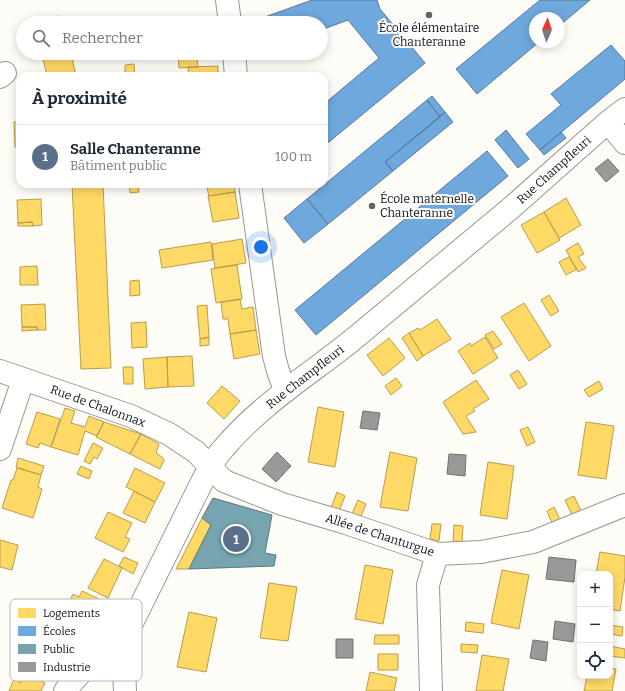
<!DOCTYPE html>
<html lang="fr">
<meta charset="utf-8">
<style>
body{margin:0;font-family:Bitter,serif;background:#f2f2f3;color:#1f2937}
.controls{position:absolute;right:12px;bottom:12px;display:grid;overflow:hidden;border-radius:8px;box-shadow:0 2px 10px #0003}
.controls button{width:36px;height:36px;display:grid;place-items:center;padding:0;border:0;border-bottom:1px solid #e0e1e3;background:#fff;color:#1f2937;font:20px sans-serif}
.compass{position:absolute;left:529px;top:12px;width:36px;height:36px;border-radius:50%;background:#fff;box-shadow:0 2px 10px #0003;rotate:3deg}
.you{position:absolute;left:261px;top:247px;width:14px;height:14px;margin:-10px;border:3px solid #fff;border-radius:50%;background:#1a73e8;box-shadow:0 0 0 6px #1a73e833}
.badge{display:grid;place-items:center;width:26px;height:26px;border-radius:50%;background:#2563eb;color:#fff;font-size:13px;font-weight:700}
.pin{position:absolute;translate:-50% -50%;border:2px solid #fff;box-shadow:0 1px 4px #0006}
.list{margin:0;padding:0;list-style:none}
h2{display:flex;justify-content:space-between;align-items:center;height:52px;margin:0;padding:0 16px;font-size:17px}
h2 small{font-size:13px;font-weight:400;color:#747a83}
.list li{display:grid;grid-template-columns:26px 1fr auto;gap:12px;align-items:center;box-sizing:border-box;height:64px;padding:0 16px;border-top:1px solid #e0e1e3}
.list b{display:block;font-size:15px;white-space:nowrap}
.list p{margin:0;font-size:13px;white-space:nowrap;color:#747a83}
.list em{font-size:13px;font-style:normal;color:#747a83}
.icon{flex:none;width:22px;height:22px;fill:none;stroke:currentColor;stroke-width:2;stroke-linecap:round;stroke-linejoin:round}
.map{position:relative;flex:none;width:625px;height:691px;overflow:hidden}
.search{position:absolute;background:#fff;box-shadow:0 2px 10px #0003;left:16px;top:16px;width:312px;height:44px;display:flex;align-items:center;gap:10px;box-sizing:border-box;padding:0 14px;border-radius:22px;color:#747a83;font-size:15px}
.panel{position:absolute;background:#fff;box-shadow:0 2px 10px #0003;left:16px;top:72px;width:312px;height:116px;border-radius:12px}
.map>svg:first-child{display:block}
.homes{fill:#ffd966;stroke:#b89d4c}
.schools{fill:#6fa8dc;stroke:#537b9f}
.public{fill:#76a5af;stroke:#587980}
.industry{fill:#999;stroke:#707070}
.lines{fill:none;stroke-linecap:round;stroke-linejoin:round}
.street-casing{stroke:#979795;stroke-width:24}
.street{stroke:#fffffe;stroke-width:22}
.poi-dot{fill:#646362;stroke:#fff;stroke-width:1.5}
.labels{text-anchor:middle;stroke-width:4;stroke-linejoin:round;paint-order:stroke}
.poi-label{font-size:12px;fill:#111;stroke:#fff}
.street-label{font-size:12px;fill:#111;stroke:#fff}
.key{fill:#fff;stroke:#b8b8b8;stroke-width:1}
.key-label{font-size:11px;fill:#111}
</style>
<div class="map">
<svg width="625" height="691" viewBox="0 0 625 691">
<rect width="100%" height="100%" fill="#fdfcf7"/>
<path class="homes" d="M59,16l2,7h-31l5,-1z
M47,53h24l5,23h-29l-5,-22z
M71,53h17l1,2 -17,4z
M178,53h19l-6,1v5h6l1,8 -19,1z
M134,64l1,12h-10v-11z
M218,66v10h-29l-1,-9z
M14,122h6v25h-5z
M72,184h31l8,184 -30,1z
M129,184h9l1,8 -9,1z
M206,184h28l1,8 -26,4z
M235,192l4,26 -26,4 -5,-26z
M566,198l15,27 -22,13 -15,-26z
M41,199l1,26 -9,1 -1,-4 -14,1 -1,-23z
M544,212l16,28 -23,13 -16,-28z
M32,222l1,4h-15v-3z
M242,239l4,24 -31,5 -3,-24z
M211,242l2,18 -51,8 -3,-18z
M578,243l6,11 -6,3 8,11 -8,4 -12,-22z
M569,257l8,12 -11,6 -7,-13z
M237,265l5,34 -26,4 -5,-34z
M37,266l1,19h-18v-18z
M139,280l1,15 -10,1v-15z
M549,295l10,16 -8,5 -10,-16z
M240,299l2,10 11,-2 3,23 -26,4 -2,-15h-5l-2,-17z
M524,303l27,43 -22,15 -28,-44z
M45,304l1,26h-9v-3h-15l-1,-22z
M207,305l2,32 -9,2 -3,-33z
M437,319l14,20 -28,17 -14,-23 9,-5 2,2z
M146,322l1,25 -15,1 -1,-25z
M22,327h15v3l-15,1z
M256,330l4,24 -26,5 -4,-25z
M493,331l9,13 -8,5 -9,-14z
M409,333l14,23 -6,5 -15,-23z
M209,337v8l-9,1v-7z
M485,337l13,21 -25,16 -15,-23 12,-8 1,3z
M389,338l16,20 -22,18 -16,-21z
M192,356l2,30 -26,1 -1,-30z
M167,357l1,30 -23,2 -2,-30z
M123,367h10v17h-9z
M518,370l9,14 -8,5 -9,-14z
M396,378l6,8 -11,9 -6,-9z
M476,380l13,19 -16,10 2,2 -9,5 10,16 -13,2 -20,-32z
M599,381l4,8 -14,8 -5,-7z
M222,386l18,15 -16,18 -17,-16z
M318,407l26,5 -9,55 -27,-5z
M65,408l10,3 -4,12 14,4 4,-11 15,6 -7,14 -12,-5 -7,24 -27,-8z
M37,412l23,7 -9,28 -11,-4 -2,5 -12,-4z
M104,422l37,12 -11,20 -34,-17z
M586,422l28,4 -8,53 -28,-4z
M528,427l7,15 -8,4 -7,-16z
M141,434l18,10 -3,9 6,4 2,3 -4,9 -30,-15z
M93,443l10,5 -6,11 -3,-2 -4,7 -6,-3z
M390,452l27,6 -9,53 -28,-4z
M18,458l26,8 -3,9 -25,-8z
M488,462l26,4 -7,53 -27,-4z
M81,466l11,5 -3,8 -12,-5z
M17,468l24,7 -3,12 4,2 -9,29 -31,-10 9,-28h2z
M135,468l30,15 -10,19 -29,-15z
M134,491l21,11 -10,21 -22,-10z
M337,492l8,4 -6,15 -8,-3z
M574,496l7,15 -9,4 -7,-15z
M358,500l8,4 -6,15 -9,-3z
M554,507l7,15 -8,3 -6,-14z
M108,512l24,11 -7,14 5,2 -7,13 -28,-14z
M202,518l9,7 -22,44h-13z
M432,524h9l-2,17 -9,-2z
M454,525l9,1 -1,16h-9z
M0,540l18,5 -6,25 -12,-3z
M600,552l25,4v21l-5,34 -10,-2v-35h-14z
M124,557l14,6 -5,11 -14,-8z
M104,559l18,9 -14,30 -20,-10z
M365,565l28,5 -10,54 -28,-5z
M502,570l27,5 -10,54 -28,-6z
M269,583l28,4 -9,54 -28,-3z
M82,591l17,8 -12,26 -24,-11 10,-20 6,3z
M189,612l28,6 -11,54 -29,-5z
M466,622l18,2 -1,9 -18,-2z
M610,625l13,2 -1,9 -12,-2z
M375,635h24v9h-25z
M461,644l17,1 -1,8 -16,-1z
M610,646l15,3v9l-15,-2z
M378,654h20v16h-20z
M482,655l27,4 -6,32h-27z
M610,668l6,1 -4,22h-28l3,-15h23z
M370,672l27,6 -3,13h-28z
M25,673l20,10 -4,8h-32l5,-12 7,4z"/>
<path class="schools" d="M312,0h65l3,9 45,54 -101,83v-42l55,-46 -31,-38 -27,10v-7h-54l-2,-6z
M540,0h50l-31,26v-8h-24v24h4l-62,52 -21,-25z
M611,45l14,16v18l-85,71 -14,-16 35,-29 -10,-11z
M432,96l13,16 -5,5 -13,-17z
M427,100l13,17 -55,45 8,9 -65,53 -21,-25z
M445,112l8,10 -60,49 -8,-9z
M506,130l23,29 -11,9 -23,-28z
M561,132l5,6 -22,17 -4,-5z
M487,151l21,25 -192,159 -21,-25z
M307,199l21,25 -24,19 -20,-25z"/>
<path class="public" d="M213,498l59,17 -7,38 11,2 -2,11 -85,3 22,-44 -9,-7z"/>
<path class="industry" d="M608,159l11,12 -13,11 -11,-13z
M363,411l17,2 -3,17 -17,-2z
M277,452l14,14 -15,16 -14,-13z
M449,454l17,1 -1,21 -18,-2z
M549,557l27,3 -2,22 -28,-3z
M555,621l20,3 -2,18 -20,-3z
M336,639h17v19h-17z
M533,640l15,2 -2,19 -16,-3z"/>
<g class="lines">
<defs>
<path id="street" d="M227,0l3,23
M234,53l2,23
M0,77l5,-4
M608,122l17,21
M250,184l24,172 4,15 7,19
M0,371l131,45 38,18 27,18 28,29 58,23 64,19 91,31 44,-2 52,-10 92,-37
M0,449l23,-69
M65,691c22,-28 24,-27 58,-28
M125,691c-1,-22 -2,-40 4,-62l70,-141c7,-14 14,-28 24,-39 36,-43 84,-73 127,-107l161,-134 97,-86 17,-13
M431,691l-3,-106 9,-31"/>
</defs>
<use href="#street" class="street-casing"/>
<use href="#street" class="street"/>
</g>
<g class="poi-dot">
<circle cx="429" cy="15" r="4"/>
<circle cx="372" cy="206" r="4"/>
</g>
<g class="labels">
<g class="poi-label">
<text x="429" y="32">École élémentaire<tspan x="429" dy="14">Chanteranne</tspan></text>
<text x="380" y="203" text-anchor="start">École maternelle<tspan x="380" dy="14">Chanteranne</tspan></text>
</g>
<g class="street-label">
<text transform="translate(554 170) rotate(-42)" y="4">Rue Champfleuri</text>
<text transform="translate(305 377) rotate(-38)" y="4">Rue Champfleuri</text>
<text transform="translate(98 406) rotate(20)" y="4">Rue de Chalonnax</text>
<text transform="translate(380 535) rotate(18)" y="4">Allée de Chanturgue</text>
</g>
</g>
<rect x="10" y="599" width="132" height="82" rx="6" class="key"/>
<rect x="18" y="608" width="18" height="10" fill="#ffd966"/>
<rect x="18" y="626" width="18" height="10" fill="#6fa8dc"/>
<rect x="18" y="644" width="18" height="10" fill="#76a5af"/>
<rect x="18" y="662" width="18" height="10" fill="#999"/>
<g class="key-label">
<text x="43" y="617">Logements</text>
<text x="43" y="635">Écoles</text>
<text x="43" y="653">Public</text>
<text x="43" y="671">Industrie</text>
</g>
</svg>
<div class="controls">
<button>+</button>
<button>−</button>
<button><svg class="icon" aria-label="locate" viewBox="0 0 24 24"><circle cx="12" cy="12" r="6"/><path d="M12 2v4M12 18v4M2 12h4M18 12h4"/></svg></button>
</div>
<svg class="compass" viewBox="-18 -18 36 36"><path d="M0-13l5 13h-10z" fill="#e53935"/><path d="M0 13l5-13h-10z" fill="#747a83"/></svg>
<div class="you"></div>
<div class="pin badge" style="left:236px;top:539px;background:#5c6f8a">1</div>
<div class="search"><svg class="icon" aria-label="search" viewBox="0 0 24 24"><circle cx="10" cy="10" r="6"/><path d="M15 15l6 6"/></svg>Rechercher</div>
<section class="panel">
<h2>À proximité<small></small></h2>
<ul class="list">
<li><span class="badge" style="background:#5c6f8a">1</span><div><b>Salle Chanteranne</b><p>Bâtiment public</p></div><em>100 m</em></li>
</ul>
</section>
</div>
